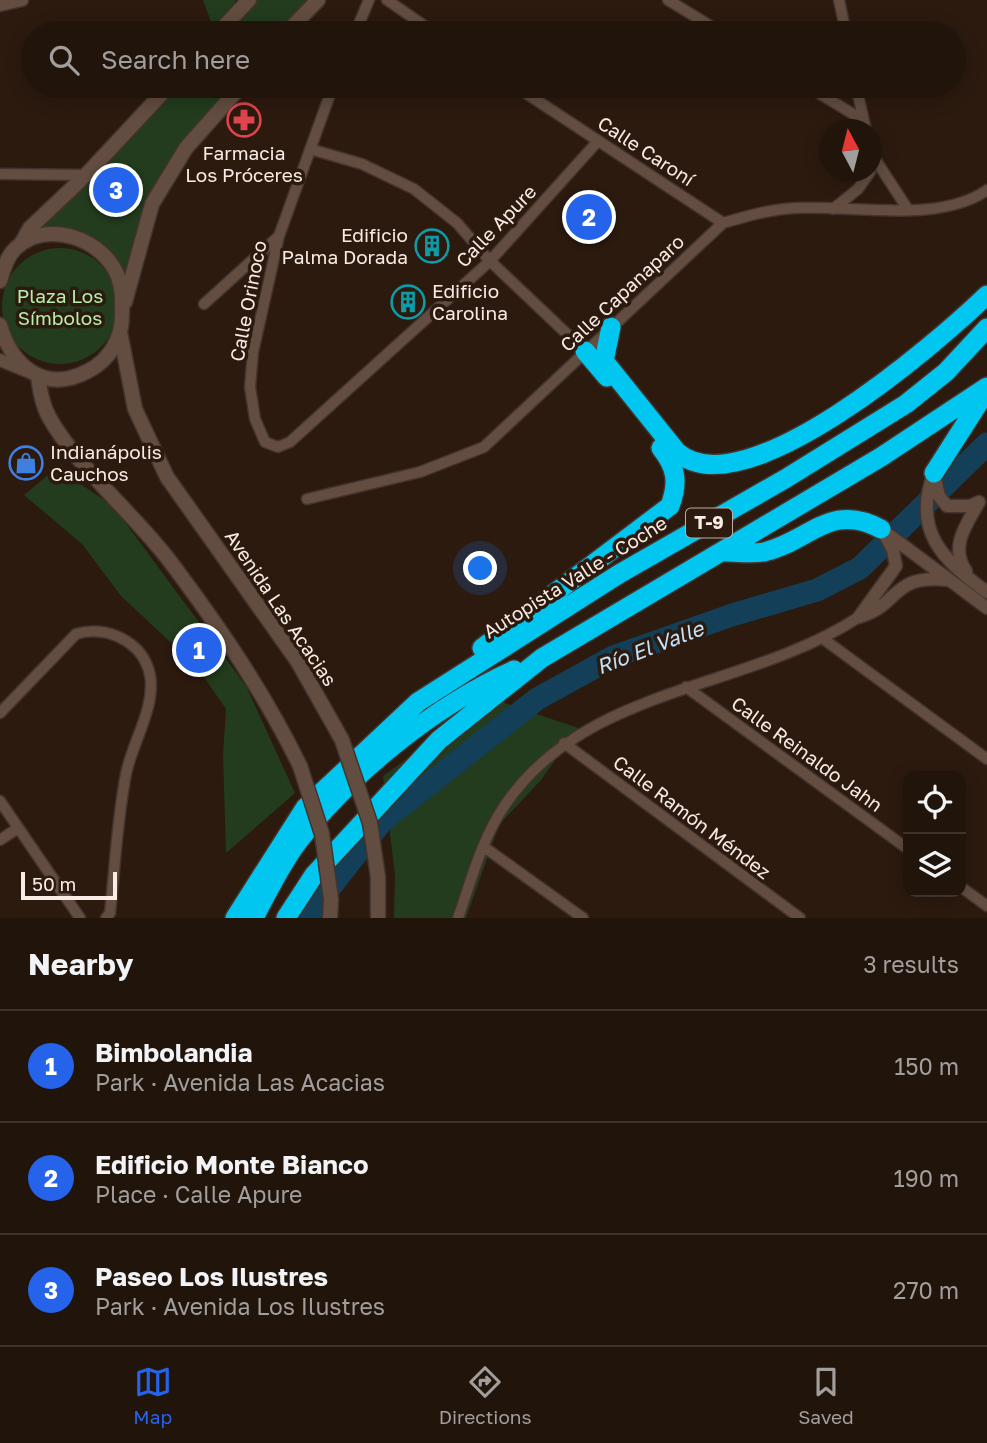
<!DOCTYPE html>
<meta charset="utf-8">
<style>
body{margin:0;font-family:"Golos Text",sans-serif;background:#291d14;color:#f1f3f6}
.controls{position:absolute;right:21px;bottom:21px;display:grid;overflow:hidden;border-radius:14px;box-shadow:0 4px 18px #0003}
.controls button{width:63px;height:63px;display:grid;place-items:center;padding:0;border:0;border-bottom:2px solid #3e332c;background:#21140b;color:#f1f3f6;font:35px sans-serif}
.compass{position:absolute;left:819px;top:119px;width:63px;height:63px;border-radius:50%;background:#21140b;box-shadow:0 4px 18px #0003;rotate:353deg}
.scale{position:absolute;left:21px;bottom:18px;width:96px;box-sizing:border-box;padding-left:7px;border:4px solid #f9ece5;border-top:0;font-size:19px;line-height:24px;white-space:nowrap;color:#f9ece5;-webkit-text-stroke:5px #2c1a0f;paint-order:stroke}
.you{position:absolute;left:481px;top:569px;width:24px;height:24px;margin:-18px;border:5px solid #fff;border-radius:50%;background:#1a73e8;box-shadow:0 0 0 10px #1a73e833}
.badge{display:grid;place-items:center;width:46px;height:46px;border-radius:50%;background:#2563eb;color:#fff;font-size:23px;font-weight:700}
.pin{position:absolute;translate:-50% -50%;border:4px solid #fff;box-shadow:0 2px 7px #0006}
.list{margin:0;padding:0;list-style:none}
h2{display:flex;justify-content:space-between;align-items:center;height:91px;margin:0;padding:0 28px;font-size:30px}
h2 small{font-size:23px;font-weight:400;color:#a29e9d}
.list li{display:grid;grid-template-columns:46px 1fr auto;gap:21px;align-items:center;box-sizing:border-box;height:112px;padding:0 28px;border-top:2px solid #3e332c}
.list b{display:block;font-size:26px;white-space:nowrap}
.list p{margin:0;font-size:23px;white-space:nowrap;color:#a29e9d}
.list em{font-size:23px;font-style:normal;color:#a29e9d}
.icon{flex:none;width:38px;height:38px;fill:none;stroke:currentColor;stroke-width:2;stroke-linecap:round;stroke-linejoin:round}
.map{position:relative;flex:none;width:987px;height:918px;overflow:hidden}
.search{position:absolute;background:#21140b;box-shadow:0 4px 18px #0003;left:21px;right:21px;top:21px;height:77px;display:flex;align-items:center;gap:18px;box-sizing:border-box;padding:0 24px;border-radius:38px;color:#a29e9d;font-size:26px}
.sheet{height:427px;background:#21140b}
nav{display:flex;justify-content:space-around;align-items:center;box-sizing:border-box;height:98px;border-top:2px solid #3e332c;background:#21140b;font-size:19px;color:#a29e9d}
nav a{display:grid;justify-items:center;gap:4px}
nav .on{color:#2563eb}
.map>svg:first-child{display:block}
.green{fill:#223c1d}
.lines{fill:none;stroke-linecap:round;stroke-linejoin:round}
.river{stroke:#133f59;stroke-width:23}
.minor-casing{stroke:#42332e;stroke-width:13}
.tertiary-casing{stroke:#42332e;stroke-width:15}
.secondary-casing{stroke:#42332e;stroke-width:17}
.motorway-casing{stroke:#42332e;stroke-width:22}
.minor{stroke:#624d40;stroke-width:10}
.tertiary{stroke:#624d40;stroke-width:12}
.secondary{stroke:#624d40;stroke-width:14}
.motorway{stroke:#01c6ef;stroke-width:19}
.secondary-bridge-casing{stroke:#42332e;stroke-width:17;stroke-linecap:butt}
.secondary-bridge{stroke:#624d40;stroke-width:14}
.labels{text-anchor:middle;stroke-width:7;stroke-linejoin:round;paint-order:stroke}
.shield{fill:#2c1a0f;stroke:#bcada5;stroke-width:2}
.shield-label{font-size:18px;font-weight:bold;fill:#f9ece5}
.street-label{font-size:19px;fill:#f9ece5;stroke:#2c1a0f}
.poi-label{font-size:19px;fill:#f9ece5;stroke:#2c1a0f;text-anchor:start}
.park-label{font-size:19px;fill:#b5f0a9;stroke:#2c1a0f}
.water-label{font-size:21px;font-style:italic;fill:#c3e2f8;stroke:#2c1a0f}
</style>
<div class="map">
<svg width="987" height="918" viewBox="0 0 987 918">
<rect width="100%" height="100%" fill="#2c1a0f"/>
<path class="green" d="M203,0h32v7l-22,20z
M248,0h70l-32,33h-68z
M169,86h72l-75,90 -42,127 -20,-44 -30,-19 -51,3z
M2 306a58 58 0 1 1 116 0a58 58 0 1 1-116 0Z
M61,464l6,11 46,31 133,180 49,107 -69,60 -3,-99 3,-45 -29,-42 -76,-71 -39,-52 -58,-49z
M490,698l88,30 -37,52 -42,45 -33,93h-72l1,-43 -12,-99z"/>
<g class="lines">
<path class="river" d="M306,918l76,-97 155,-122 76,-42 119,-42 85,-25 43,-22 127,-124"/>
<defs>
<path id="minor" d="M387,0l48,33
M668,0l54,33
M839,0l7,33
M355,33l14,-33
M333,86l-54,150 -26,116 -3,35 5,32 10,23 13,5 12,-5 200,-181 108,-120
M515,86l208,137
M807,86l56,34
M856,86l10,44
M872,148l3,11 32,49
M310,149l52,15 52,25 43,34 33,38 95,90
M0,174l86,1
M833,209l25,-20 12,-17
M204,304l75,-68
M307,499l113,-27 64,-25 239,-224c24,-7 48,-14 73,-15 57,-3 143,16 191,-18
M822,638l165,121
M686,687l222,162
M0,713l76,-79c30,-9 67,7 74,41 6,32 -18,68 -24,99 -9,46 -11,93 -16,139l-4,5
M564,743l236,175
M0,801l80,117
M0,840l18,-12
M484,847l99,71
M961,887l26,19
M458,918c13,-37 24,-80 47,-113 81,-120 241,-114 354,-188"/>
<path id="tertiary" d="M0,5l22,-5
M0,360l27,11
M934,473c-22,57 8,87 53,119
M934,473l5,23 8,10h23l9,-4
M881,529l106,79
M966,571c-17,-25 1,-47 13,-69
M859,617l37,-51 -3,-16 -7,-13
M859,617c42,-12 31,-43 89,-37"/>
<path id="secondary" d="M218,33l31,-33
M286,33l32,-33
M21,244l9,-16 56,-53 83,-89
M0,281c3,-11 7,-25 16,-33 32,-30 89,-8 102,29 5,13 4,25 4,38 0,23 -12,45 -34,56 -43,23 -76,-4 -88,-46
M125,302l27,-98 34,-56 55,-62
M120,332l15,77 32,68 131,185 44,78
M38,376c2,14 4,28 11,41 28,50 84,96 120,143 49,65 95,132 131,206
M330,918l1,-19
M378,918v-41"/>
<path id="motorway" d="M611,327l-7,34 73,91c67,59 260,-109 310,-157
M585,351l22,26
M934,473l53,-83
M726,552c11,0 26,2 38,0 45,-10 66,-51 117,-23
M482,648l188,-142c9,-24 6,-39 -9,-58
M235,918l70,-110 113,-106 201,-128 166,-95 121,-75 40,-32 41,-44
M254,918c13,-25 26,-52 43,-75 53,-69 137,-137 217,-173
M286,918l28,-43 125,-135 103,-82 339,-201 106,-70"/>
</defs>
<use href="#minor" class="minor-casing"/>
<use href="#tertiary" class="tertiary-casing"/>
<use href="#secondary" class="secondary-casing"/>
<use href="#motorway" class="motorway-casing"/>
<use href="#minor" class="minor"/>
<use href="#tertiary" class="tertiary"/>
<use href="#secondary" class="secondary"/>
<use href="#motorway" class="motorway"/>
<defs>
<path id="secondary-bridge" d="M342,740l28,83 8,54
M300,766l22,68 9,65"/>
</defs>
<use href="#secondary-bridge" class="secondary-bridge-casing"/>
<use href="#secondary-bridge" class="secondary-bridge"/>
</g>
<defs>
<symbol id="pharmacy-ring" viewBox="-11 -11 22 22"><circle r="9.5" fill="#2c1a0f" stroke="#e0444e" stroke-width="1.5"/><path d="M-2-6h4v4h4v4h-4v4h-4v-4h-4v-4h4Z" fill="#e0444e"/></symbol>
<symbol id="building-ring" viewBox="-11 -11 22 22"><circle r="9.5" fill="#2c1a0f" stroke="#0f9aa8" stroke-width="1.5"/><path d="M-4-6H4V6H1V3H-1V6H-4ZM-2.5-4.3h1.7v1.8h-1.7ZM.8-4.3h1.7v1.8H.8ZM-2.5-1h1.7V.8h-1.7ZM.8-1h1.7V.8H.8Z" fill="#0f9aa8"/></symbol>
<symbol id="shop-ring" viewBox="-11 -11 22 22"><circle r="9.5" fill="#2c1a0f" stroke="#3f7fe0" stroke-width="1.5"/><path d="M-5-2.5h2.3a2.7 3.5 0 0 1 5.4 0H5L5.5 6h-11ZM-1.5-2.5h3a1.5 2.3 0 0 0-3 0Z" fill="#3f7fe0"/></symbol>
</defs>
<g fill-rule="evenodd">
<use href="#pharmacy-ring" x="225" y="101" width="38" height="38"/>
<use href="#building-ring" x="413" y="227" width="38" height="38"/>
<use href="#building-ring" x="389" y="283" width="38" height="38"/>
<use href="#shop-ring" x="7" y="444" width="38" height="38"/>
</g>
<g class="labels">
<rect class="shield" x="686" y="508.5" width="46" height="29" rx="5"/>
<g class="shield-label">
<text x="709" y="529">T-9</text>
</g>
<g class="street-label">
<text transform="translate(646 151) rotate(33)" y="7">Calle Caroní</text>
<text transform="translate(496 226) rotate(-46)" y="7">Calle Apure</text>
<text transform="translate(622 293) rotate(-43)" y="7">Calle Capanaparo</text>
<text transform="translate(248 301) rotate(-79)" y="7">Calle Orinoco</text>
<text transform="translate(575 577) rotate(-32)" y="7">Autopista Valle - Coche</text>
<text transform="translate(281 608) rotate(56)" y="7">Avenida Las Acacias</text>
<text transform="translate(807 754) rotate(36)" y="7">Calle Reinaldo Jahn</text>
<text transform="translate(692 817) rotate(37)" y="7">Calle Ramón Méndez</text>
</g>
<g class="poi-label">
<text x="244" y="160" text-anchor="middle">Farmacia<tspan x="244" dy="22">Los Próceres</tspan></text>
<text x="408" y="242" text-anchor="end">Edificio<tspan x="408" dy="22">Palma Dorada</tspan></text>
<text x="432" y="298">Edificio<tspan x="432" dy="22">Carolina</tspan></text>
<text x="50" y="459">Indianápolis<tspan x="50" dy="22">Cauchos</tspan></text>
</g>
<g class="park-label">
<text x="60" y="303">Plaza Los<tspan x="60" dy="22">Símbolos</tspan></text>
</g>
<g class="water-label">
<text transform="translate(650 648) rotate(-21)" y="7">Río El Valle</text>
</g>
</g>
</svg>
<div class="controls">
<button><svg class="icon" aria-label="locate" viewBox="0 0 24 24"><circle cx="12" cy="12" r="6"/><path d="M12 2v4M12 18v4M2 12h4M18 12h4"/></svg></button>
<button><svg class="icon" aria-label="layers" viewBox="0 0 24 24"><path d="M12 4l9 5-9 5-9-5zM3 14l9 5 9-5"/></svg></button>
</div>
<svg class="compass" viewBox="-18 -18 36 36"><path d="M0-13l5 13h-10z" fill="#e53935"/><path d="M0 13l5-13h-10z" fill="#a29e9d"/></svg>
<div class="scale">50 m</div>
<div class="you"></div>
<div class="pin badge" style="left:199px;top:650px">1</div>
<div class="pin badge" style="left:589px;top:217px">2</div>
<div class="pin badge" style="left:116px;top:190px">3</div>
<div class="search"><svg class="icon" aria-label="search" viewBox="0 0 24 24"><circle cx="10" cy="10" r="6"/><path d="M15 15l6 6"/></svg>Search here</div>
</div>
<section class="sheet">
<h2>Nearby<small>3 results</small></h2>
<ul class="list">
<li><span class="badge">1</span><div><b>Bimbolandia</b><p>Park · Avenida Las Acacias</p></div><em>150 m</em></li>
<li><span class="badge">2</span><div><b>Edificio Monte Bianco</b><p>Place · Calle Apure</p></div><em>190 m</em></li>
<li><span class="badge">3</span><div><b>Paseo Los Ilustres</b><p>Park · Avenida Los Ilustres</p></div><em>270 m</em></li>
</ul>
</section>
<nav>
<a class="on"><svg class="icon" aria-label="map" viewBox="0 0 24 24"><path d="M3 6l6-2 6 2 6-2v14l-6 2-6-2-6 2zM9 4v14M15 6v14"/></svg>Map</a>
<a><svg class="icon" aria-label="directions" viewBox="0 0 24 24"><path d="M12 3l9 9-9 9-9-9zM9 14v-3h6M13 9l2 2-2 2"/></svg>Directions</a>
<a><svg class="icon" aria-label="saved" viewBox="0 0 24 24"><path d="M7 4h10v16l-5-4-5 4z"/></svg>Saved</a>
</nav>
